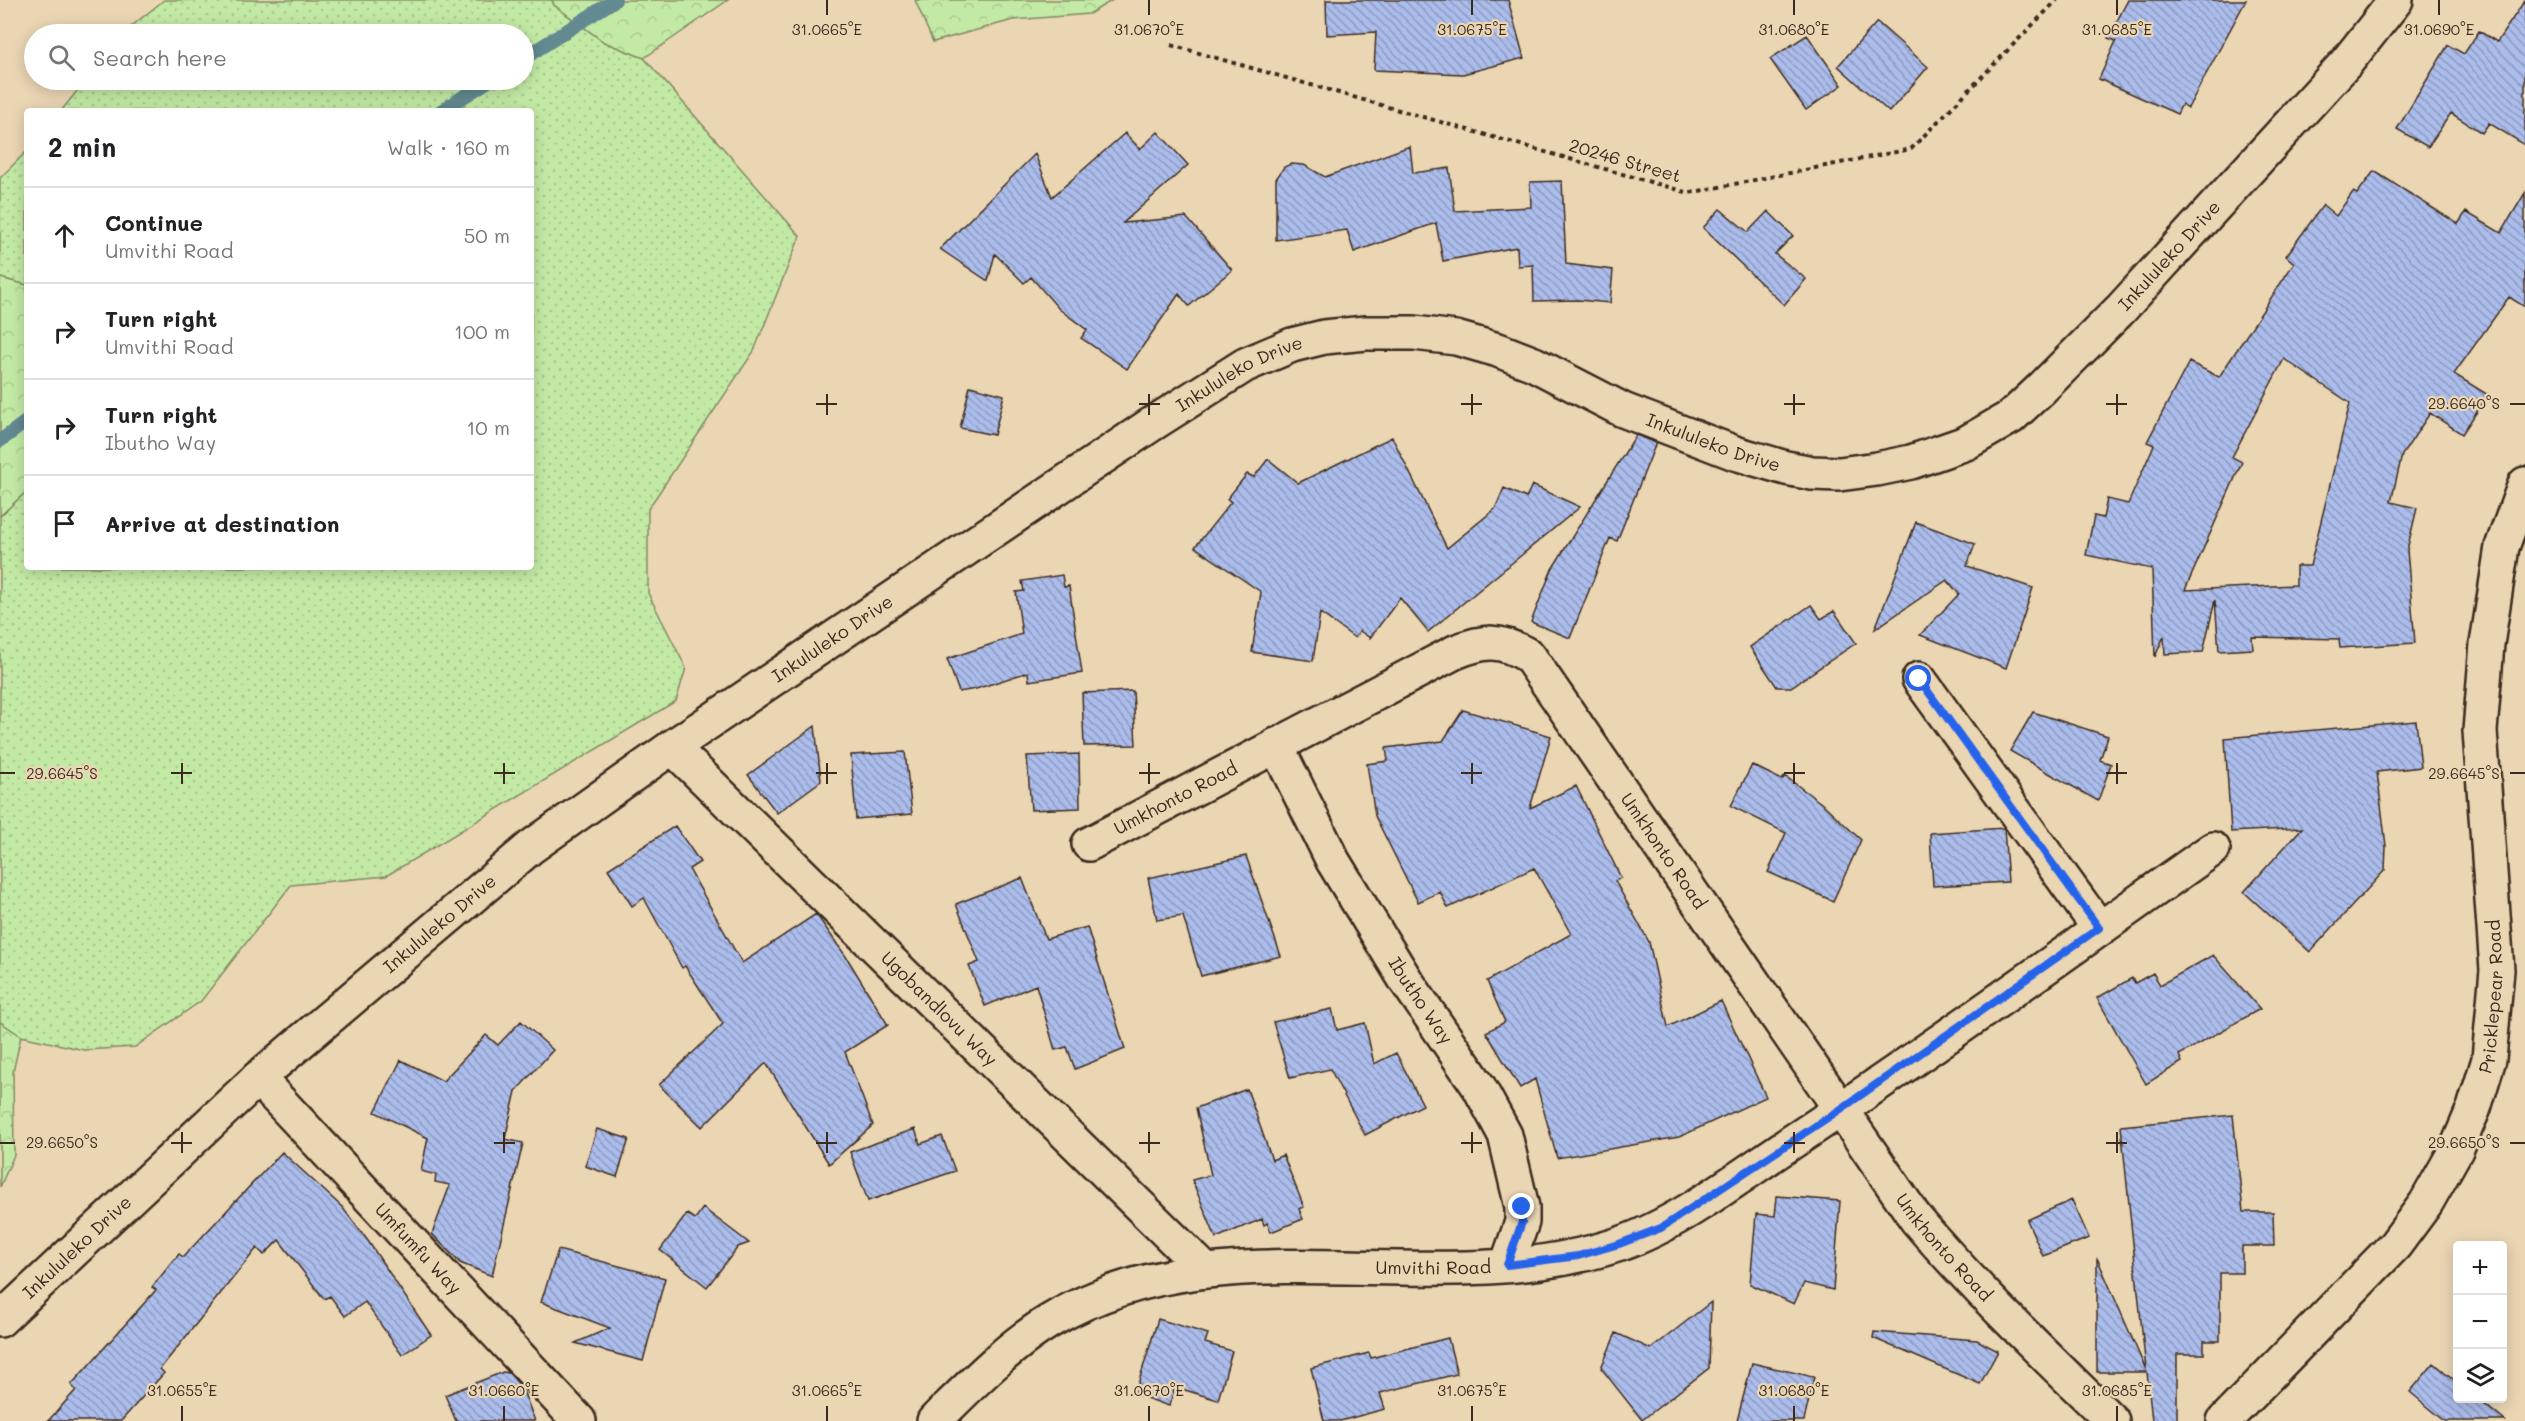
<!DOCTYPE html>
<meta charset="utf-8">
<style>
body{margin:0;font-family:Mali,sans-serif;background:#f6f6f6;color:#202124}
.controls{position:absolute;right:18px;bottom:18px;display:grid;overflow:hidden;border-radius:6px;box-shadow:0 3px 15px #0003}
.controls button{width:54px;height:54px;display:grid;place-items:center;padding:0;border:0;border-bottom:2px solid #e0e0e0;background:#fff;color:#202124;font:30px sans-serif}
.stop{position:absolute;width:18px;height:18px;margin:-14px;border:4px solid #2563eb;border-radius:50%;background:#fff}
.stop.end{background:#2563eb;border-color:#fff;box-shadow:0 2px 6px #0008}
.list{margin:0;padding:0;list-style:none}
h2{display:flex;justify-content:space-between;align-items:center;height:78px;margin:0;padding:0 24px;font-size:26px}
h2 small{font-size:20px;font-weight:400;color:#757577}
.list li{display:grid;grid-template-columns:39px 1fr auto;gap:18px;align-items:center;box-sizing:border-box;height:96px;padding:0 24px;border-top:2px solid #e0e0e0}
.list b{display:block;font-size:22px;white-space:nowrap}
.list p{margin:0;font-size:20px;white-space:nowrap;color:#757577}
.list em{font-size:20px;font-style:normal;color:#757577}
.icon{flex:none;width:33px;height:33px;fill:none;stroke:currentColor;stroke-width:2;stroke-linecap:round;stroke-linejoin:round}
.map{position:relative;flex:none;width:2525px;height:1421px;overflow:hidden}
.search{position:absolute;background:#fff;box-shadow:0 3px 15px #0003;left:24px;top:24px;width:510px;height:66px;display:flex;align-items:center;gap:15px;box-sizing:border-box;padding:0 21px;border-radius:33px;color:#757577;font-size:22px}
.panel{position:absolute;background:#fff;box-shadow:0 3px 15px #0003;left:24px;top:108px;width:510px;height:462px;border-radius:6px}
.map>svg:first-child{display:block}
.grass{fill:url(#grass-dots);stroke:#7f8a62;stroke-width:1.5}
.forest{fill:url(#forest-crowns);stroke:#7f8a62;stroke-width:1.5}
.lines{fill:none;stroke-linecap:round;stroke-linejoin:round}
.stream{stroke:#638991;stroke-width:14}
.building{fill:url(#building-back-hatch);stroke:#3b2a1e;stroke-width:1.5;fill-rule:evenodd}
.street-casing{stroke:#3b2a1e;stroke-width:38}
.path{stroke:#3b2a1e;stroke-width:4;stroke-dasharray:4.5 4.5;stroke-linecap:butt}
.street{stroke:#ebd6b4;stroke-width:33}
.route{stroke:#2563eb;stroke-width:8}
.ticks{fill:none;stroke:#3b2a1e;stroke-width:2}
.labels{text-anchor:middle;stroke-width:4.5;stroke-linejoin:round;paint-order:stroke}
.street-label{font-size:18px;fill:#3b2a1e;stroke:#ebd6b4}
.ticks-label{font-size:15px;text-anchor:middle;fill:#3b2a1e;stroke:#ebd6b4;stroke-width:4.5;stroke-linejoin:round;paint-order:stroke}
</style>
<div class="map">
<svg width="2525" height="1421" viewBox="0 0 2525 1421">
<defs>
<pattern id="grass-dots" width="8" height="8" patternUnits="userSpaceOnUse" patternTransform="scale(1.5)"><rect width="8" height="8" fill="#c3eaa5"/><path d="M2 2h.1M6 6h.1" fill="none" stroke="#a8c98e" stroke-width="1.8" stroke-linecap="round"/></pattern>
<pattern id="forest-crowns" width="20" height="18" patternUnits="userSpaceOnUse" patternTransform="scale(1.5)"><rect width="20" height="18" fill="#c3eaa5"/><path d="M2 6a3 3 0 1 1 6 0M12 15a3 3 0 1 1 6 0" fill="none" stroke="#a8c98e"/></pattern>
<pattern id="building-back-hatch" width="6" height="6" patternUnits="userSpaceOnUse" patternTransform="scale(1.5)"><rect width="6" height="6" fill="#acbdec"/><path d="M-1 5l2 2M0 0l6 6M5-1l2 2" fill="none" stroke="#8d9abf"/></pattern>
</defs>
<rect width="100%" height="100%" fill="#ebd6b4"/>
<filter id="ink" filterUnits="userSpaceOnUse"><feTurbulence type="fractalNoise" baseFrequency=".0167" numOctaves="2"/><feDisplacementMap in="SourceGraphic" scale="12" xChannelSelector="R" yChannelSelector="G"/><feConvolveMatrix kernelMatrix="1 2 1 2 8 2 1 2 1" color-interpolation-filters="sRGB"/></filter>
<g filter="url(#ink)">
<path class="grass" d="M164,0h388l2,5 50,37 40,16 156,178 -46,115 -106,158v84l38,75 -10,33 -290,175 -95,9 -90,116 -66,46 -51,3 -63,-14 -21,-14v-506l27,-25v76h504v-456h-470l25,-31h438v-46h-402z
M27,151v134l-27,-7v-100z"/>
<path class="forest" d="M552,0h176l-84,58 -40,-16 -50,-37z
M915,0h198l-24,14 -76,6 -80,22z
M0,278l27,7v206l-27,25z
M0,1022l21,14 -8,36 1,83 -14,32z"/>
<g class="lines">
<path class="stream" d="M524,58l91,-58
M441,111l49,-31
M0,441l27,-20"/>
</g>
<path class="building" d="M1326,0h182l16,58 -61,16 -89,-4 2,-38 -49,3z
M2128,0h118l-58,108 -6,-4 -5,10 -78,-35 17,-38 -8,-3z
M2525,0v145l-36,-22 -7,10 -31,-20 -23,34 -31,-18 51,-84 16,9 15,-23 18,11z
M1877,22l51,45 -39,45 -51,-46z
M1807,35l35,50 -36,25 -36,-51z
M1158,132l30,33 -65,58 63,-6 46,53 -43,36 -10,-12 -52,75 -46,-31 6,-8 -28,-21 -28,-32 -7,6 -29,-29 -7,27 -48,-32 95,-95 17,43 73,-64 15,16z
M1410,146l3,27 36,-5 6,43 76,-4 -1,-25 32,-1 4,83 47,6 -3,33 -32,-3 -44,1 -1,-36 -15,1 -1,-19 -74,14 -7,-38 -82,29 -7,-22 -71,10v-61l8,-12 7,-3 13,1 21,12z
M2374,171l84,53 8,-12 35,21 24,-40v114l-16,-10 -55,77 34,21 -26,39 -32,-21 -28,42 -11,47 26,6 -10,42 8,93 -75,5 -1,-9 -87,-2 1,12 -34,2 -4,-51 -12,52 -38,2 -1,-18 -9,21 -3,-88 -66,-14 8,-39 9,2 4,-19 21,5 26,-59 -7,-3 42,-80 30,15 75,-114 -8,-7 37,-51 13,11 17,-24 4,2zM2284,359l66,44 -40,163h-14v19l-111,5 57,-128 -10,-5z
M1720,209l28,23 20,-21 25,25 -18,18 31,25 -22,26 -81,-77z
M970,386l34,9 -10,40 -34,-7z
M1636,435l20,8 -39,98 -7,-3 -40,100 -39,-16 21,-53z
M1392,437l55,111 48,-39 9,-21 22,10 6,-13 48,22 -152,125 -28,-34 -30,40 -10,-7 -5,7 -35,-25 -7,48 -61,-9 9,-60 -66,-45 36,-45 -4,-3 20,-25 7,3 14,-18 30,24z
M1916,522l59,22 -8,22 66,22 -27,80 -86,-33 39,-41 -12,-14 -72,49z
M1062,575l2,12 5,-1 13,87 -53,8 -1,-9 -52,17 -17,3 -12,-33 75,-25 -6,-42 8,-1 -2,-10z
M1811,605l10,14 13,-8 22,32 -65,44h-14l-27,-40z
M1133,691l3,54 -52,1 -2,-53z
M1463,710l88,26 -21,72 46,-22 45,92 -6,3 34,61 19,85 53,-26 45,96 -87,40 -122,21 -22,-79 -15,9 -34,-56 19,-10 -18,-41 84,-47 -37,-66 -86,40 -8,-16 -22,10 -43,-86 -8,-52 21,-3 -2,-13 57,-7z
M2033,712l75,24 -8,24 11,4 -13,37 -88,-50z
M2416,721l5,46 -44,5 9,74 -1,24 -75,82 -66,-60 58,-64 -71,4 -6,-94z
M815,726l6,55 -44,32 -29,-38z
M905,752l7,62 -56,5 -5,-64z
M1079,754l1,54 -49,2 -4,-54z
M1752,765l30,15 3,-4 40,30 36,34 -28,61 -65,-29 18,-39 -55,-27z
M675,826l25,36 -11,7 53,94 74,-49 31,44 41,67 -43,27 28,73 -44,39 -63,-101 -64,64 -43,-42 64,-61 -38,-58 -3,2 -38,-70 -12,8 -24,-37z
M2004,828l4,54 -75,4 -3,-53z
M1246,856l35,100 -80,20 -18,-60 -26,4 -9,-42z
M1022,878l24,61 41,-12 38,122 -50,20 -8,-22 -12,3 -19,-65 -51,21 -16,-40 10,-4 -23,-58z
M2213,955l47,54 -81,46 3,7 -36,22 -49,-86 35,-20 3,5 18,-10 7,12z
M1332,1009l5,21 28,-7 9,41 22,-11 27,52 -58,30 -35,-66 -40,9 -17,-56z
M521,1021l32,29 -37,41 -11,48 18,4 -31,133 -32,-13 -28,-29 18,-49 -15,-3 1,-7 -15,-4 7,-33 -53,-26 26,-52 42,21 43,-46 12,10z
M1247,1089l25,71 11,-5 21,52 -5,2 4,10 -32,13 -4,-9 -3,2 -2,-6 -46,19 -24,-58 19,-5 -15,-67z
M2233,1115l10,97h30l1,34h-32v27h-22v68h-16v13h-27v67h-25l-5,-49h-50v-114l49,112 -25,-244z
M597,1129l32,10 -12,38 -32,-11z
M915,1129l5,15 22,-8 13,35 -87,30 -18,-49z
M282,1152l60,55 26,34 63,94 -29,20 -37,-53 -20,14 -15,-20 -6,3 -45,-59 -15,15 -7,-7 -97,121 4,4 -43,48h-73l28,-31 -5,-5 85,-95 -4,-3 27,-33 4,3z
M1777,1196l63,5 -7,89 -29,-7 -10,21 -44,-20 6,-70 19,2z
M2072,1200l17,38 -46,18 -16,-36z
M703,1208l46,35 -11,4 -31,40 -47,-37 27,-36 8,5z
M558,1250l107,28 -22,83 -68,-18 35,-15 -69,-26z
M1711,1302l-2,66 -67,52 -41,-52 15,-35 35,16z
M1158,1319l50,15 -3,9 27,8 -14,49 -43,-13 -6,19 -34,-12z
M1874,1332l103,8 21,11 -18,33 -107,-46z
M1448,1338l9,36 -77,19 5,16 -45,12h-16l-13,-53 58,-15 2,5z
M1752,1363l62,14 -10,44h-67z
M2434,1363l23,19v16h20l28,23h-60l-35,-29z
M503,1372l6,1 13,15 13,33h-79l-11,-26z"/>
<g class="lines">
<defs>
<g id="street">
<path d="M1919,679l180,249"/>
<path id="s1" d="M1276,745l57,116 72,118 74,108 26,48 17,72v15l-15,43"/>
<path id="s2" d="M672,747l533,523"/>
<path id="s3" d="M1089,844l366,-192c30,-12 45,-13 74,4l387,563c61,72 129,136 196,202"/>
<path id="s4" d="M258,1078l321,343"/>
<path id="s5" d="M0,1320l258,-242 273,-231 141,-100 477,-321 96,-61 47,-20 32,-8 42,-4h48l42,5 42,12 36,14 89,46 112,43 51,15 26,5 27,1 38,-5 34,-7 55,-19 45,-26 30,-28 80,-80 225,-246 50,-63"/>
<path id="s6" d="M934,1421c36,-35 73,-74 116,-100 173,-104 386,-15 570,-77 63,-22 125,-72 181,-108 139,-92 275,-191 412,-287"/>
<path id="s7" d="M2224,1421l171,-176 31,-42 30,-53 18,-42 15,-49 8,-89 -17,-239 7,-87 15,-97 23,-63"/>
</g>
</defs>
<use href="#street" class="street-casing"/>
<path class="path" d="M1171,45l518,148 222,-44 146,-149"/>
<use href="#street" class="street"/>
</g>
</g>
<g class="lines" filter="url(#ink)">
<path class="route" d="M1522,1207v15l-15,43 71,-9 41,-12 42,-16 180,-119 258,-181 -180,-249"/>
</g>
<path class="ticks" d="M827,0v15M1149,0v15M1472,0v15M1794,0v15M2117,0v15M2439,0v15M827,394v21M1149,394v21M1472,394v21M1794,394v21M2117,394v21M816,404h21M1139,404h21M1461,404h21M1784,404h21M2106,404h21M2510,404h15M182,763v21M504,763v21M827,763v21M1149,763v21M1472,763v21M1794,763v21M2117,763v21M0,773h15M171,773h21M494,773h21M816,773h21M1139,773h21M1461,773h21M1784,773h21M2106,773h21M2510,773h15M182,1132v21M504,1132v21M827,1132v21M1149,1132v21M1472,1132v21M1794,1132v21M2117,1132v21M0,1143h15M171,1143h21M494,1143h21M816,1143h21M1139,1143h21M1461,1143h21M1784,1143h21M2106,1143h21M2510,1143h15M182,1406v15M504,1406v15M827,1406v15M1149,1406v15M1472,1406v15M1794,1406v15M2117,1406v15"/>
<g class="labels">
<g class="street-label">
<text transform="translate(1625 161) rotate(16)" y="6">20246 Street</text>
<text dy="6" stroke="none"><textPath href="#s5" startOffset="2608">Inkululeko Drive</textPath></text>
<text dy="6" stroke="none"><textPath href="#s5" startOffset="1564">Inkululeko Drive</textPath></text>
<text dy="6" stroke="none"><textPath href="#s5" startOffset="2068">Inkululeko Drive</textPath></text>
<text dy="6" stroke="none"><textPath href="#s5" startOffset="1078">Inkululeko Drive</textPath></text>
<text dy="6" stroke="none"><textPath href="#s3" startOffset="98">Umkhonto Road</textPath></text>
<text dy="6" stroke="none"><textPath href="#s3" startOffset="728">Umkhonto Road</textPath></text>
<text dy="6" stroke="none"><textPath href="#s5" startOffset="592">Inkululeko Drive</textPath></text>
<text dy="6" stroke="none"><textPath href="#s7" startOffset="518">Pricklepear Road</textPath></text>
<text dy="6" stroke="none"><textPath href="#s1" startOffset="294">Ibutho Way</textPath></text>
<text dy="6" stroke="none"><textPath href="#s2" startOffset="374">Ugobandlovu Way</textPath></text>
<text dy="6" stroke="none"><textPath href="#s3" startOffset="1214">Umkhonto Road</textPath></text>
<text dy="6" stroke="none"><textPath href="#s5" startOffset="106">Inkululeko Drive</textPath></text>
<text dy="6" stroke="none"><textPath href="#s4" startOffset="234">Umfumfu Way</textPath></text>
<text dy="6" stroke="none"><textPath href="#s6" startOffset="546">Umvithi Road</textPath></text>
</g>
</g>
<g class="ticks-label">
<text x="827" y="35">31.0665°E</text>
<text x="1149" y="35">31.0670°E</text>
<text x="1472" y="35">31.0675°E</text>
<text x="1794" y="35">31.0680°E</text>
<text x="2117" y="35">31.0685°E</text>
<text x="2439" y="35">31.0690°E</text>
<text x="2464" y="409">29.6640°S</text>
<text x="62" y="779">29.6645°S</text>
<text x="2464" y="779">29.6645°S</text>
<text x="62" y="1148">29.6650°S</text>
<text x="2464" y="1148">29.6650°S</text>
<text x="182" y="1396">31.0655°E</text>
<text x="504" y="1396">31.0660°E</text>
<text x="827" y="1396">31.0665°E</text>
<text x="1149" y="1396">31.0670°E</text>
<text x="1472" y="1396">31.0675°E</text>
<text x="1794" y="1396">31.0680°E</text>
<text x="2117" y="1396">31.0685°E</text>
</g>
</svg>
<div class="controls">
<button>+</button>
<button>−</button>
<button><svg class="icon" aria-label="layers" viewBox="0 0 24 24"><path d="M12 4l9 5-9 5-9-5zM3 14l9 5 9-5"/></svg></button>
</div>
<div class="stop" style="left:1919px;top:679px"></div>
<div class="stop end" style="left:1522px;top:1207px"></div>
<div class="search"><svg class="icon" aria-label="search" viewBox="0 0 24 24"><circle cx="10" cy="10" r="6"/><path d="M15 15l6 6"/></svg>Search here</div>
<section class="panel">
<h2>2 min<small>Walk · 160 m</small></h2>
<ul class="list">
<li><svg class="icon" aria-label="ahead" viewBox="0 0 24 24"><path d="M12 20V5M6 11l6-6 6 6"/></svg><div><b>Continue</b><p>Umvithi Road</p></div><em>50 m</em></li>
<li><svg class="icon" aria-label="right" viewBox="0 0 24 24"><path d="M7 20v-9h11M14 6l5 5-5 5"/></svg><div><b>Turn right</b><p>Umvithi Road</p></div><em>100 m</em></li>
<li><svg class="icon" aria-label="right" viewBox="0 0 24 24"><path d="M7 20v-9h11M14 6l5 5-5 5"/></svg><div><b>Turn right</b><p>Ibutho Way</p></div><em>10 m</em></li>
<li><svg class="icon" aria-label="arrive" viewBox="0 0 24 24"><path d="M6 21V4h12l-3 4 3 4H6"/></svg><div><b>Arrive at destination</b></div></li>
</ul>
</section>
</div>
